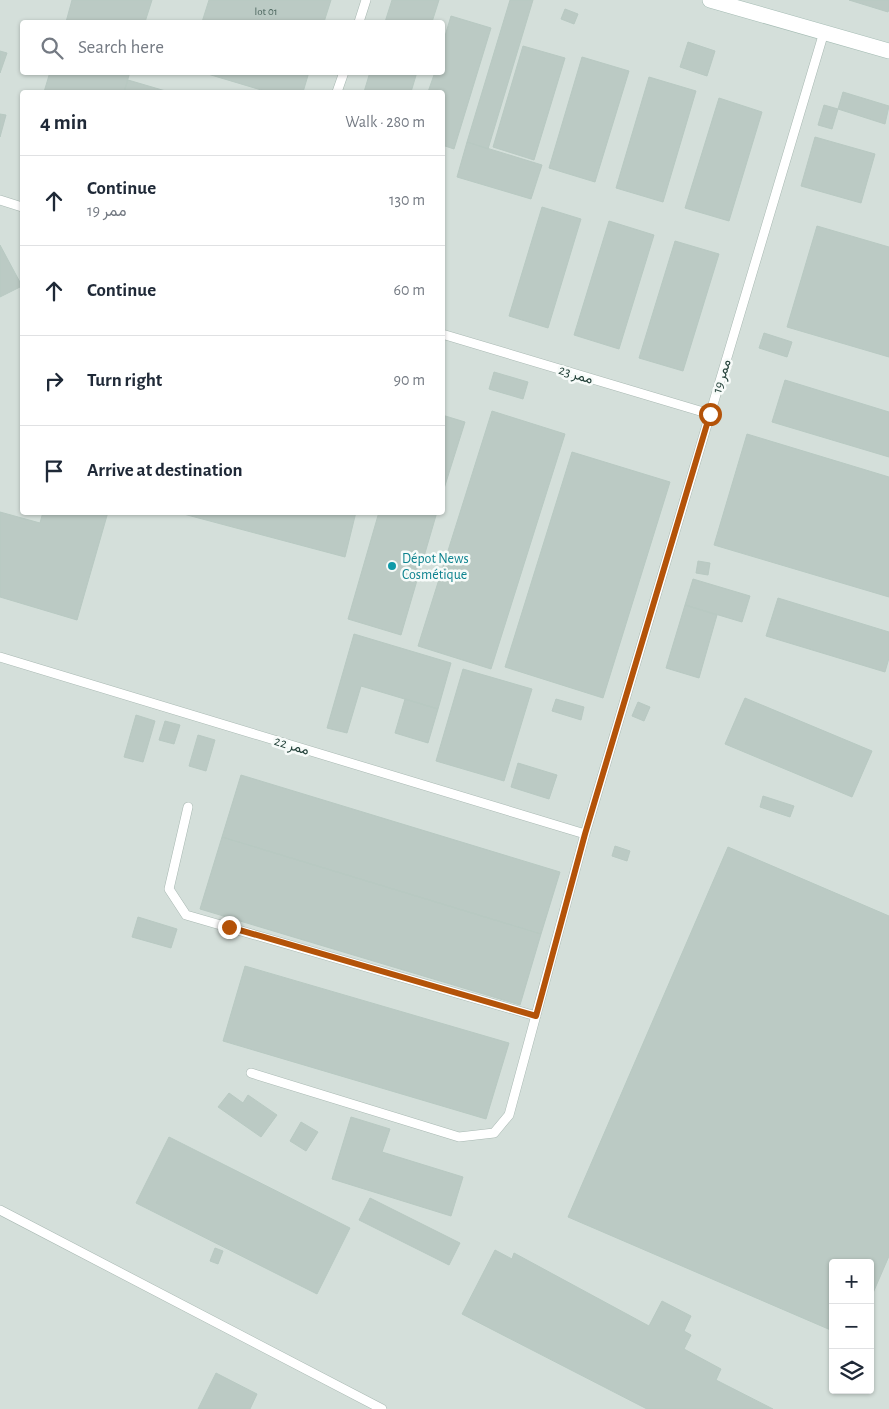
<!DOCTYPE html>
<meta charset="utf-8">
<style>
body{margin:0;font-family:"Alegreya Sans",Vazirmatn,sans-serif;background:#f6f6f7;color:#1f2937}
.controls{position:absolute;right:15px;bottom:15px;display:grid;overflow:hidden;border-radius:5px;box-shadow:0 1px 4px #0004}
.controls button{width:45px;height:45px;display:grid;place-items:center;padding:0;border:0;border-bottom:1px solid #e0e1e3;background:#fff;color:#1f2937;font:25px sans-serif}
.stop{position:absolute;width:15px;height:15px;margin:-11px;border:4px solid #b45309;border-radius:50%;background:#fff}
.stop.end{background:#b45309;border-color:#fff;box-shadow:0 1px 5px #0008}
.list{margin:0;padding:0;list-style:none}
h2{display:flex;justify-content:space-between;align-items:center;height:65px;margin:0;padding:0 20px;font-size:21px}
h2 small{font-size:16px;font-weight:400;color:#747a83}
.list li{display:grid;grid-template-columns:32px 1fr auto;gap:15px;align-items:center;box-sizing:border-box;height:90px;padding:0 20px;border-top:1px solid #e0e1e3}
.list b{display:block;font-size:19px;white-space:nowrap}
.list p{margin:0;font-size:16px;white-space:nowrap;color:#747a83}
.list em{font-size:16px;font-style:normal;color:#747a83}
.icon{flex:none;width:28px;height:28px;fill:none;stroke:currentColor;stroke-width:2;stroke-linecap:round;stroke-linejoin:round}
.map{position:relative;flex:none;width:889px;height:1409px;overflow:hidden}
.search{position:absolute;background:#fff;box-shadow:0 1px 4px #0004;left:20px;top:20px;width:425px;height:55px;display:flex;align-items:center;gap:12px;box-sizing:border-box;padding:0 18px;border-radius:5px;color:#747a83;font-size:19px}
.panel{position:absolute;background:#fff;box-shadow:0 1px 4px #0004;left:20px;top:90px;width:425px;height:425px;border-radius:5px}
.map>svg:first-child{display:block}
.built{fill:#d4dfda;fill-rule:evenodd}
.building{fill:#bbcac4;stroke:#b8c9c2}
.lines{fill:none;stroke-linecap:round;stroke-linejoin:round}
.lane-casing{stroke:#a8b8b2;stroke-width:10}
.secondary-casing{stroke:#a4bbb3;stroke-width:16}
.lane{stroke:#fff;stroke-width:9}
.secondary{stroke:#fff;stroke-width:15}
.route{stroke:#b45309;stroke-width:6}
.culture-dot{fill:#0f9aa8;stroke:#f7fbf9;stroke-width:2}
.labels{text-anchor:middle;stroke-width:5;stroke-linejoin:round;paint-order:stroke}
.number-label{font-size:11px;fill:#4a645c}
.street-label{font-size:14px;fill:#24423a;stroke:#f7fbf9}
.culture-label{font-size:14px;fill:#0d838f;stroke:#f7fbf9;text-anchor:start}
</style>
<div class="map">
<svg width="889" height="1409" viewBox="0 0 889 1409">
<rect width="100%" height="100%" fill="#e6efeb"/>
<path class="built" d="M0,0h889v1409h-889zM22,22h420v50h-420zM22,92h420v420h-420zM833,1263h37v127h-37z"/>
<path class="building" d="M72,0h80l-7,22h-79z
M209,0h122l-7,22h-122z
M392,0h47l-7,22h-47z
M510,0h23l-45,149 -21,-7z
M849,0h40v9l-1,3z
M565,9l13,5 -4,10 -13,-5z
M451,16l40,12 -37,121 -12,-4v-53h-14l7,-20h7v-26z
M688,42l27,9 -8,25 -27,-9z
M523,46l42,12 -31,102 -41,-13z
M0,51l7,2 -7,20z
M582,57l47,14 -34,111 -46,-14z
M50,72h80l-6,20h-80z
M201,72h108l-6,20h-35z
M370,72h47l-6,20h-47z
M649,77l47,14 -33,111 -47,-14z
M128,80l41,12h-45z
M843,92l46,14 -4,18 -47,-15z
M719,98l43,14 -33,109 -44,-13z
M824,105l14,4 -6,20 -14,-4z
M0,114l6,1 -6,22z
M815,137l60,17 -14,49 -60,-17z
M467,142l75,23 -11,34 -74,-22z
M542,207l39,12 -33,109 -39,-12z
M609,221l45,14 -35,114 -45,-14z
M817,226l72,21v110l-102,-30z
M675,241l44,13 -36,117 -44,-13z
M0,245l22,41 -22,11z
M764,333l28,9 -5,15 -28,-9z
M494,372l34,10 -5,17 -34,-10z
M785,380l104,32v45l-117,-35z
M492,411l73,23 -74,235 -73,-23z
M442,415l23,7 -23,73z
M747,434l142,43v120l-175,-52z
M572,452l98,30 -67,216 -98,-31z
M0,512l40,11 3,-11h65l-31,108 -77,-23z
M176,512h180l-11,45z
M379,512h58l-36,123 -53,-16z
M698,561l12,2 -2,12 -12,-2z
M693,579l57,17 -8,26 -57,-17z
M778,598l111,34v26l-4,14 -119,-36z
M685,605l32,10 -18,63 -33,-10z
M354,634l97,29 -13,46 -77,-23 -14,47 -20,-5z
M463,669l69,20 -28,92 -68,-20z
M745,698l127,53 -20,46 -127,-53z
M405,699l33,10 -10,34 -33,-10z
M556,699l28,8 -3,13 -29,-9z
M638,702l12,5 -6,14 -12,-5z
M136,715l19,6 -12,41 -19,-5z
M165,721l15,4 -6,19 -15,-4z
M198,735l17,5 -9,31 -17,-5z
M518,763l39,12 -8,24 -38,-12z
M241,775l319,97 -19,62 -319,-97z
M763,796l31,10 -4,11 -30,-10z
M222,837l319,97 -21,71 -320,-96z
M615,846l15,5 -3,10 -15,-5z
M728,847l161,69v340l-19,44v-37h-37v68l-265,-114z
M138,917l39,12 -6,19 -39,-11z
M245,966l264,77 -23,76 -263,-78z
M229,1093l14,10 5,-8 29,20 -16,22 -43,-30z
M351,1117l39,12 -8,23 81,25 -12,39 -119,-37z
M301,1122l17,10 -12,19 -16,-10z
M169,1137l181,91 -33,66 -181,-91z
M370,1198l90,45 -11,22 -90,-45z
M215,1248l8,3 -5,13 -8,-3z
M495,1250l17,9 2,-6 135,73 13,-25 29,15 -7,15 7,4 -7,14 37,20 -5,11 57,29h-126l-185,-95z
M216,1373l41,21 -7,15h-52z"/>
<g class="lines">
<defs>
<path id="lane" d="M359,22l7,-22
M337,92l7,-20
M0,200l22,7
M442,334l268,80
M0,657l585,177
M188,807l-19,82 17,26 350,101
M251,1073l208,64 35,-4 15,-18 76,-281 239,-802
M0,1210l382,199"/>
<path id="secondary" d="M710,0l179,51"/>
</defs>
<use href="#lane" class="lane-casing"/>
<use href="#secondary" class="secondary-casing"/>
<use href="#lane" class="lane"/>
<use href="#secondary" class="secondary"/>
</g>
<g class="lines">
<path class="route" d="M229,927l307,89 49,-182 125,-420"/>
</g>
<circle class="culture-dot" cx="392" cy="566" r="5"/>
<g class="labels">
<g class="number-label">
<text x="266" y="15">lot 01</text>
</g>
<g class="street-label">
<text transform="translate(576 374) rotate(17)" y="5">ممر 23</text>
<text transform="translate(721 376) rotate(-73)" y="5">ممر 19</text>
<text transform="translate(292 745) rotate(17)" y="5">ممر 22</text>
</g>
<g class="culture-label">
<text x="402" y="563">Dépot News<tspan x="402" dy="16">Cosmétique</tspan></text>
</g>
</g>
</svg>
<div class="controls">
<button>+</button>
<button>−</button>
<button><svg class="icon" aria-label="layers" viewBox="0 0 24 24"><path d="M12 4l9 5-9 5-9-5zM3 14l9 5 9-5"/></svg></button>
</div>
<div class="stop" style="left:710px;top:414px"></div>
<div class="stop end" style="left:229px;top:927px"></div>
<div class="search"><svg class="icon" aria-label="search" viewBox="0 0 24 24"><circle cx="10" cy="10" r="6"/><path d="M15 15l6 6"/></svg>Search here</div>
<section class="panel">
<h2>4 min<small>Walk · 280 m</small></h2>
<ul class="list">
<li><svg class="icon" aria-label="ahead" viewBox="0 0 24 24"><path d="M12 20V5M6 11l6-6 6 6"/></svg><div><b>Continue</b><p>ممر 19</p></div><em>130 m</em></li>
<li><svg class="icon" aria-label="ahead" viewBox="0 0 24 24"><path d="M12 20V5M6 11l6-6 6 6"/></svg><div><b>Continue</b></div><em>60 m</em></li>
<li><svg class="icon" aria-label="right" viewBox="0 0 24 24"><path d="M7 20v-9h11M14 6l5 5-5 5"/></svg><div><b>Turn right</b></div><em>90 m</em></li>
<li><svg class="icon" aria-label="arrive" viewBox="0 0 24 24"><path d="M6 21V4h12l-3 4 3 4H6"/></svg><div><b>Arrive at destination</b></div></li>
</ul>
</section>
</div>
